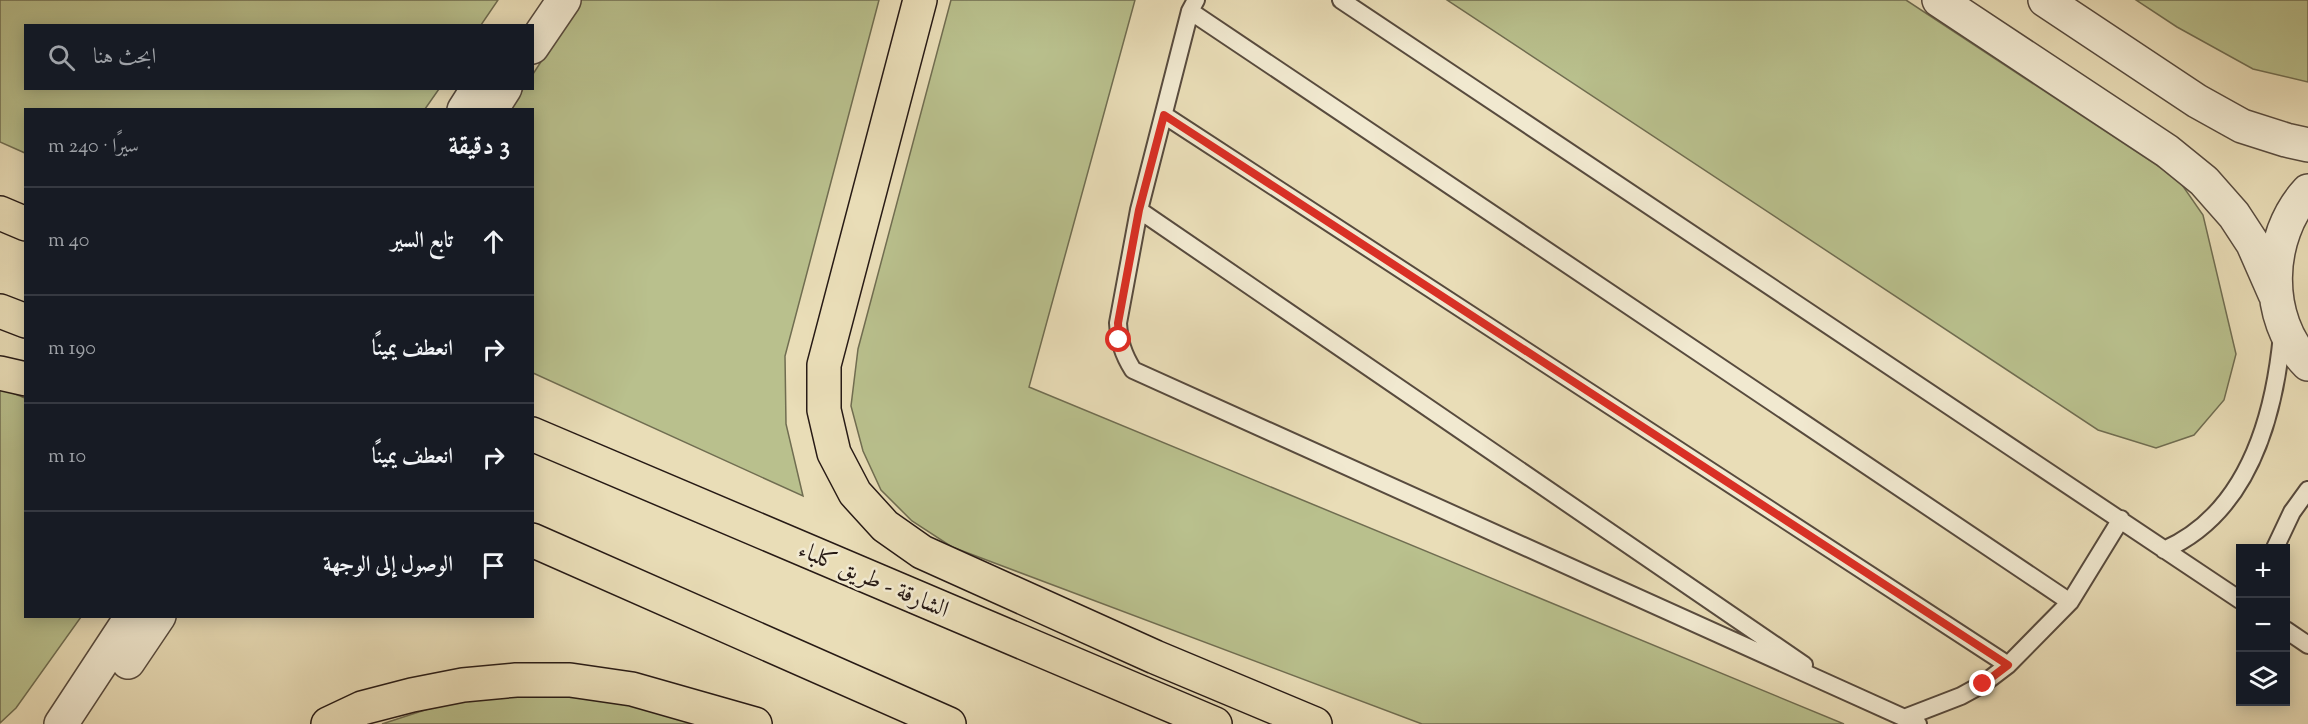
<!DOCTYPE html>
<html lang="ar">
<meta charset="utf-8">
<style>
body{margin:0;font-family:"Sorts Mill Goudy",Amiri,serif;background:#242831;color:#f1f3f6;direction:rtl}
.controls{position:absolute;right:18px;bottom:18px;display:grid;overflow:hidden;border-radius:0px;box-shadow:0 3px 15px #0003}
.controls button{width:54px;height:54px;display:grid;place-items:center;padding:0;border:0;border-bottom:2px solid #363941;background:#171b24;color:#f1f3f6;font:30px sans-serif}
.stop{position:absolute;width:18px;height:18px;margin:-14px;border:4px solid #d93025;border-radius:50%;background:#fff}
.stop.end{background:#d93025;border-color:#fff;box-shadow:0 2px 6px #0008}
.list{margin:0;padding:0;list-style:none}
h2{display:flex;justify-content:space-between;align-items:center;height:78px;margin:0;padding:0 24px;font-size:26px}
h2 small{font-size:20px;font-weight:400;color:#9ea1a6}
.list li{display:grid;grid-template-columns:39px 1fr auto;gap:18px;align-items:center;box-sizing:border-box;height:108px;padding:0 24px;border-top:2px solid #363941}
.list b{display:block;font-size:22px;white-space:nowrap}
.list em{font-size:20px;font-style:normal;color:#9ea1a6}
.icon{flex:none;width:33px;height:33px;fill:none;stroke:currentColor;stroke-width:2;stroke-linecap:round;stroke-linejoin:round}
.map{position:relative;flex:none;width:2308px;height:724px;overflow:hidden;direction:ltr}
.search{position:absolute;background:#171b24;box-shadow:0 3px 15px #0003;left:24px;top:24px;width:510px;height:66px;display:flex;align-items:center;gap:15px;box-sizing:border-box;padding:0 21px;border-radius:0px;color:#9ea1a6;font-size:22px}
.panel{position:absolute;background:#171b24;box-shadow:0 3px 15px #0003;left:24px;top:108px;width:510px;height:510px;border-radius:0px;direction:rtl}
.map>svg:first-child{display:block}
.green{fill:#b9c08d;stroke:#706d51;stroke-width:1.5}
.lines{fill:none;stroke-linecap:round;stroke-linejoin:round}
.service-casing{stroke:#584b3e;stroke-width:20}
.tertiary-casing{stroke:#584b3e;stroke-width:36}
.motorway-casing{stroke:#271a15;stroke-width:36}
.service{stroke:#f1e9d0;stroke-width:16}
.tertiary{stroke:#f1e9d0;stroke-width:33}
.motorway{stroke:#e9ddb7;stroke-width:33}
.route{stroke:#d93025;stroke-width:8}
.labels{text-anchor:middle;stroke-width:5;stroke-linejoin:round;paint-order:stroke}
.street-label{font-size:24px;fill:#271a15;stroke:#f1e9d0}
</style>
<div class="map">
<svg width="2308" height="724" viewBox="0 0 2308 724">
<rect width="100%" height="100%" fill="#e9ddb7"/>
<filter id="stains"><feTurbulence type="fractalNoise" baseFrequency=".00333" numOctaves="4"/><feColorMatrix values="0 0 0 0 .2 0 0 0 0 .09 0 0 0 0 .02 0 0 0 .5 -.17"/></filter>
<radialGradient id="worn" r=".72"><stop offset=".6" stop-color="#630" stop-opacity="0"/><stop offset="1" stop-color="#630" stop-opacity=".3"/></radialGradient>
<path class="green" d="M0,0h498l-17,25 -455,1v62l413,1 -14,20 -399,1 -1,43 -25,-11z
M581,0h298l-94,356 1,68 17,72 -270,-123 -1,-263h-22l13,-21 9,-1 1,-14z
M951,0h184l-106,387 815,337h-422l-470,-177 -40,-26 -31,-31 -18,-39 -12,-45 7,-57z
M1447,0h459l272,179 25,36 33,139 -12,46 -30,35 -38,13 -58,-18z
M2136,0h172v82l-55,-13 -76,-42z
M0,388l25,10 1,218 55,1 -65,91 -16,15z
M571,691l179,33h-368l46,-15 47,-10z"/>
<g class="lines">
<defs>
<path id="service" d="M1196,0l-6,11 -51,199 -21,113c1,18 5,31 15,47l785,354
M1341,0l899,600
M1190,11l880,591
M1164,115l844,550
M1139,210l665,455
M2275,548l17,-36 16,-22
M2164,550c84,-37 110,-131 118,-215
M2286,630l22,15
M1904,718l57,-22 22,-12 25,-19 62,-63 51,-83"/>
<path id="tertiary" d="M1939,0l228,151 37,30 30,34 19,29 22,50
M2045,0l152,101 45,25 44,14 22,5
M532,47l32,-47
M464,110l14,-22
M491,110l14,-22
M2308,191c-42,45 -45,128 0,173
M128,662l31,-46
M61,724l71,-108"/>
<path id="motorway" d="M920,0l-96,365v45l10,43 21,40 30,33 37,26 233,105 160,67
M0,213l26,11
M0,311l26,10
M0,373l26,6
M532,434l683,290
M532,540l417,184
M328,724l34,-16 50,-13 51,-10 53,-5h54l62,9 123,35"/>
</defs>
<use href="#service" class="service-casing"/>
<use href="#tertiary" class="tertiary-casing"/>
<use href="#motorway" class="motorway-casing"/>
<use href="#service" class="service"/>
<use href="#tertiary" class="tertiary"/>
<use href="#motorway" class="motorway"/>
</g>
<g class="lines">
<path class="route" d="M1119,340l-1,-17 21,-113 25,-95 844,550 -25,19"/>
</g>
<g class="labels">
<g class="street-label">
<text transform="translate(874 579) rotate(23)" y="8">الشارقة - طريق كلباء</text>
</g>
</g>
<rect width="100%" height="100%" filter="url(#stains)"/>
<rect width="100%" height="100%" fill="url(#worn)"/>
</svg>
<div class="controls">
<button>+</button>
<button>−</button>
<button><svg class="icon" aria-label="layers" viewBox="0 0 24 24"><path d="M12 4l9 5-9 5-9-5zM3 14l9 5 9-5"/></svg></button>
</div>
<div class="stop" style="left:1119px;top:340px"></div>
<div class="stop end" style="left:1983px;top:684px"></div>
<div class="search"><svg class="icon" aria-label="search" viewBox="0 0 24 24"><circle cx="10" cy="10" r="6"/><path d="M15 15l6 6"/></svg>ابحث هنا</div>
<section class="panel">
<h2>3 دقيقة<small>سيرًا · 240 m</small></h2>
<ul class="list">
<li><svg class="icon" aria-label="ahead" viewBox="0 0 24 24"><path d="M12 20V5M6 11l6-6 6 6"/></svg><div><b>تابع السير</b></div><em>40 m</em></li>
<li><svg class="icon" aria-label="right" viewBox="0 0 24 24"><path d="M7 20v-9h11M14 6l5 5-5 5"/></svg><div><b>انعطف يمينًا</b></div><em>190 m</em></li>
<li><svg class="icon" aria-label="right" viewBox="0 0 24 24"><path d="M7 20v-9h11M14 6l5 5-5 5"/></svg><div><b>انعطف يمينًا</b></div><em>10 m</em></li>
<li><svg class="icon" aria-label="arrive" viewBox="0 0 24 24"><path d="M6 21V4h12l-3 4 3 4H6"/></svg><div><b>الوصول إلى الوجهة</b></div></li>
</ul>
</section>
</div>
